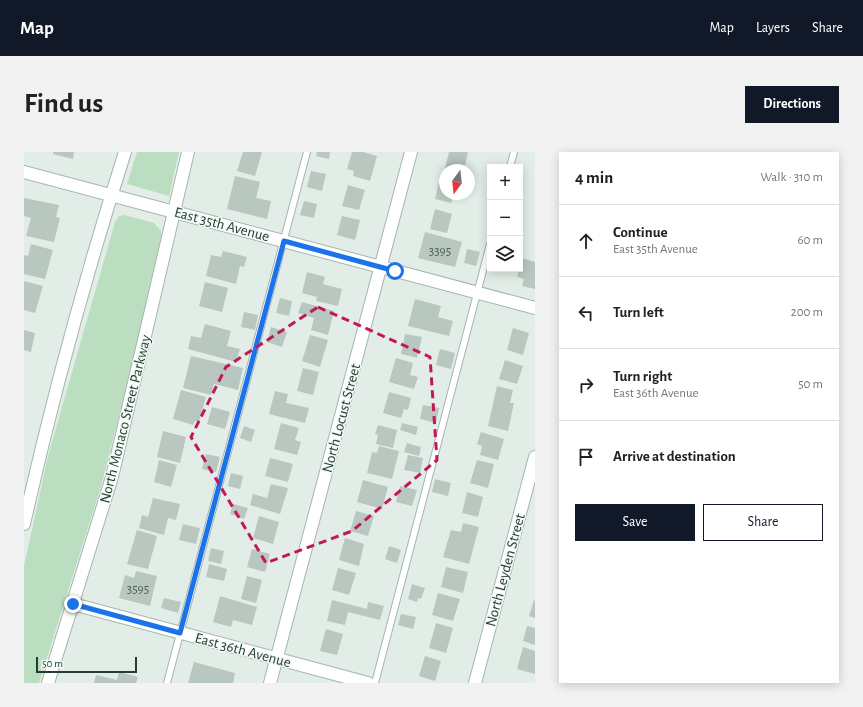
<!DOCTYPE html>
<meta charset="utf-8">
<style>
body{margin:0;font-family:"Alegreya Sans",sans-serif;background:#f2f2f2;color:#202124}
.controls{position:absolute;right:12px;top:12px;display:grid;overflow:hidden;border-radius:0px;box-shadow:0 2px 10px #0003}
.controls button{width:36px;height:36px;display:grid;place-items:center;padding:0;border:0;border-bottom:1px solid #e0e0e0;background:#fff;color:#202124;font:20px sans-serif}
.compass{position:absolute;left:415px;top:12px;width:36px;height:36px;border-radius:50%;background:#fff;box-shadow:0 2px 10px #0003;rotate:195deg}
.scale{position:absolute;left:12px;bottom:10px;width:101px;box-sizing:border-box;padding-left:4px;border:2px solid #223e32;border-top:0;font-size:11px;line-height:14px;white-space:nowrap;color:#223e32;-webkit-text-stroke:3px #f3f9f5;paint-order:stroke}
.stop{position:absolute;width:12px;height:12px;margin:-9px;border:3px solid #1a73e8;border-radius:50%;background:#fff}
.stop.end{background:#1a73e8;border-color:#fff;box-shadow:0 1px 4px #0008}
.list{margin:0;padding:0;list-style:none}
h2{display:flex;justify-content:space-between;align-items:center;height:52px;margin:0;padding:0 16px;font-size:17px}
h2 small{font-size:13px;font-weight:400;color:#757577}
.list li{display:grid;grid-template-columns:26px 1fr auto;gap:12px;align-items:center;box-sizing:border-box;height:72px;padding:0 16px;border-top:1px solid #e0e0e0}
.list b{display:block;font-size:15px;white-space:nowrap}
.list p{margin:0;font-size:13px;white-space:nowrap;color:#757577}
.list em{font-size:13px;font-style:normal;color:#757577}
.actions{display:flex;gap:8px;padding:12px 16px}
.actions a{flex:1;padding:9px 0;border:1px solid #111827;border-radius:0px;text-align:center;font-size:14px;color:#111827}
.actions .main{background:#111827;color:#fff}
.icon{flex:none;width:22px;height:22px;fill:none;stroke:currentColor;stroke-width:2;stroke-linecap:round;stroke-linejoin:round}
.map{position:relative;flex:none;width:511px;height:531px;overflow:hidden;border-radius:0px}
header{display:flex;align-items:center;gap:24px;box-sizing:border-box;height:56px;padding:0 20px;background:#111827;color:#fff}
header strong{font-size:19px}
nav{display:flex;gap:22px;margin-inline-start:auto;font-size:14px}
.intro{display:flex;align-items:center;justify-content:space-between;box-sizing:border-box;height:96px;padding:0 24px}
h1{margin:0;font-size:28px}
.button{padding:10px 18px;border-radius:0px;background:#111827;color:#fff;font-size:14px;font-weight:700}
main{display:flex;gap:24px;padding:0 24px}
aside{flex:1;background:#fff;border-radius:0px;box-shadow:0 2px 10px #0003}
.map>svg:first-child{display:block}
.green{fill:#bcdec0}
.building{fill:#b8c7bf}
.lines{fill:none;stroke-linecap:round;stroke-linejoin:round}
.service-casing{stroke:#a5b5ad;stroke-width:8}
.minor-casing{stroke:#a5b5ad;stroke-width:14}
.tertiary-casing{stroke:#a5b5ad;stroke-width:14}
.service{stroke:#fff;stroke-width:6}
.minor{stroke:#fff;stroke-width:12}
.tertiary{stroke:#fff;stroke-width:12}
.route{stroke:#1a73e8;stroke-width:5}
.marked{fill:none;stroke:#c2185b;stroke-width:3;stroke-dasharray:8 5;stroke-linejoin:round}
.labels{text-anchor:middle;stroke-width:3;stroke-linejoin:round;paint-order:stroke}
.number-label{font-size:13px;fill:#486055}
.street-label{font-size:15px;fill:#223e32;stroke:#f3f9f5}
</style>
<header>
<strong>Map</strong>
<nav><a>Map</a><a>Layers</a><a>Share</a></nav>
</header>
<div class="intro"><h1>Find us</h1><a class="button">Directions</a></div>
<main>
<div class="map">
<svg width="511" height="531" viewBox="0 0 511 531">
<rect width="100%" height="100%" fill="#e3ede7"/>
<path class="green" d="M113,0h42l-10,44 -42,-12z
M100,63l30,8 7,8v6l-24,107 -35,139 -63,200h-15v-117l24,-110 67,-234 4,-6z"/>
<path class="building" d="M29,0h21l-1,7 -20,-5z
M219,0h19l-7,24 -18,-5z
M293,0h13l-1,7 -13,-3z
M328,0h11l14,4 -7,25 -17,-5 1,-5 -7,-2z
M425,0h19l-4,18 -19,-1z
M287,19l15,3 -4,17 -15,-4z
M211,24l25,6 -4,16 15,3 -4,18 -40,-10z
M416,25l5,1v16h9l-3,9 -16,-4z
M324,33l17,5 -6,20 -17,-4z
M0,46l35,7 -3,12 4,1 -6,24 -28,-6 5,-18 -7,-2z
M280,49l13,3 -3,14 -14,-3z
M411,57l17,5 -5,19 -17,-4z
M318,64l18,4 -5,20 -18,-5z
M401,80l37,10 -7,25 -37,-9z
M7,92l22,6 -8,29 -21,-5v-19l4,1z
M443,97l13,3 -4,14 -12,-3z
M199,99l24,6 -3,10 -4,-1 -4,18 -30,-8 5,-21 10,2z
M498,106l13,4v27l-13,-3 2,-7 -7,-2z
M283,120l18,5 -2,7 19,5 -4,17 -22,-5 1,-4 -15,-4z
M0,129l19,5 -8,27 -11,-3z
M181,130l23,6 -6,24 -23,-6z
M256,146l12,3 -3,15 -13,-3z
M391,147l26,7 -3,11 15,4 -4,15 -41,-10z
M278,150l32,9 -6,24 -17,-5 3,-12 -16,-5z
M220,160l14,3 -3,15 -14,-3z
M181,172l26,7 -4,15 13,3 -4,13 -48,-13 3,-13 10,2z
M247,175l16,5 -5,15 -15,-5z
M489,176l16,5 -6,22 -16,-5z
M0,178l11,3 -4,19 -7,-2z
M381,182l17,3 -5,21 -16,-4z
M286,183l18,5 -8,27 -18,-6z
M416,197l15,4 -4,16 -15,-4z
M167,204l52,12 -5,22 -24,-6 -3,11 -28,-7z
M372,206l17,5 -3,12 8,2 -4,12 -25,-7z
M481,208l18,6 -6,18 -18,-5z
M279,216l16,4 -6,23 -16,-4z
M473,234l16,4 -3,13h4l-6,28 -20,-5z
M157,238l25,7 -7,25 -4,-1 -2,4 -20,-6z
M251,239l13,3 -2,9 23,5 -4,15 -36,-9z
M365,240l22,6 -3,12 -4,-1 -3,9 -18,-5z
M399,253l16,3 -3,15 -16,-4z
M188,255l18,5 -5,17 -18,-5z
M257,271l18,5 -4,12 6,2 -4,13 -23,-6z
M378,271l16,4 -2,8 -16,-5z
M354,273l19,5 -4,18 -17,-4 2,-9 -3,-1z
M220,274l11,4 -4,12 -11,-4z
M139,279l23,6 -6,26 -23,-6z
M457,280l23,7 -6,21 -18,-5 2,-9 -5,-2z
M383,291l14,4 -2,9 -15,-4z
M355,294l20,5 -7,28 -25,-6 5,-21 5,1z
M182,302l14,3 -4,15 -14,-3z
M384,303l15,3 -3,15 -16,-3z
M246,306l23,6 -5,18 -23,-6z
M135,308l18,5 -6,22 -17,-5z
M453,308l17,4 -6,24 -18,-5z
M207,321l12,3 -3,13 -12,-3z
M411,327l16,4 -3,13 -16,-4z
M339,328l25,7 -6,22 -25,-7z
M247,332l17,4 -8,26 -30,-9 3,-11 14,4z
M376,334l17,4 -5,16 -16,-4z
M443,340l16,5 -5,20 -16,-4z
M129,346l27,6 -4,16 -8,-2 -4,17 -25,-7 3,-13 6,2z
M209,352l15,4 -4,11 -14,-5z
M332,359l18,5 -6,20 -18,-5z
M235,364l20,6 -6,22 -20,-6z
M439,371l16,4 -10,37 -26,-7 8,-27 10,2z
M159,372l17,4 -4,16 -17,-4z
M113,378l20,6 -9,33 -21,-5z
M321,386l19,6 -5,22 -20,-6z
M365,394l12,4 -4,13 -12,-4z
M187,396l13,3 -3,13 -13,-3z
M228,397l18,5 -5,18 -18,-5z
M185,412l18,5 -3,12 -18,-4z
M422,415l22,5 -5,21 -22,-6z
M314,416l18,5 -7,22 -17,-5z
M112,419l21,5 -7,30 -31,-8 6,-23 9,3z
M223,424l15,4 -6,23 -15,-4z
M388,432l13,4 -4,11 -3,-1 -1,4 -9,-3z
M414,441l22,6 -7,22 -21,-6z
M196,444l37,11 -5,18 -19,-5 -2,7 -18,-5z
M140,446l17,4 -3,11 -17,-5z
M308,448l35,9 1,-7 16,4 -4,14 -32,-8 -3,13 -18,-4z
M510,448l1,1v17l-6,-2z
M377,462l15,3 -3,12 -15,-4z
M412,471l17,5 -7,25 -17,-5z
M503,474l8,2v17l-12,-4z
M302,477l17,5 -6,21 -17,-4z
M499,495l12,4v23l-18,-5z
M401,504l16,5 -6,20 -16,-5z
M170,510l41,11 -2,10h-45z
M95,520l19,5 -2,6h-42l2,-8 21,5z"/>
<g class="lines">
<defs>
<path id="service" d="M486,15l4,-15
M143,531l140,-531
M351,531l115,-439"/>
<path id="minor" d="M49,452l295,79
M246,531l141,-531
M451,531l60,-226"/>
<path id="tertiary" d="M0,20l511,136
M0,372c28,-125 62,-250 101,-372
M24,531l64,-206 76,-325"/>
</defs>
<use href="#service" class="service-casing"/>
<use href="#minor" class="minor-casing"/>
<use href="#tertiary" class="tertiary-casing"/>
<use href="#service" class="service"/>
<use href="#minor" class="minor"/>
<use href="#tertiary" class="tertiary"/>
</g>
<g class="lines">
<path class="route" d="M49,452l107,29 104,-392 111,30"/>
</g>
<path class="marked" d="M294,155l112,50 7,103 -85,71 -86,32 -75,-126 35,-70z"/>
<g class="labels">
<g class="number-label">
<text x="416" y="103">3395</text>
<text x="114" y="441">3595</text>
</g>
<g class="street-label">
<text transform="translate(198 72) rotate(15)" y="5">East 35th Avenue</text>
<text transform="translate(317 266) rotate(-75)" y="5">North Locust Street</text>
<text transform="translate(101 267) rotate(-76)" y="5">North Monaco Street Parkway</text>
<text transform="translate(481 418) rotate(-75)" y="5">North Leyden Street</text>
<text transform="translate(219 498) rotate(15)" y="5">East 36th Avenue</text>
</g>
</g>
</svg>
<div class="controls">
<button>+</button>
<button>−</button>
<button><svg class="icon" aria-label="layers" viewBox="0 0 24 24"><path d="M12 4l9 5-9 5-9-5zM3 14l9 5 9-5"/></svg></button>
</div>
<svg class="compass" viewBox="-18 -18 36 36"><path d="M0-13l5 13h-10z" fill="#e53935"/><path d="M0 13l5-13h-10z" fill="#757577"/></svg>
<div class="scale">50 m</div>
<div class="stop" style="left:371px;top:119px"></div>
<div class="stop end" style="left:49px;top:452px"></div>
</div>
<aside>
<h2>4 min<small>Walk · 310 m</small></h2>
<ul class="list">
<li><svg class="icon" aria-label="ahead" viewBox="0 0 24 24"><path d="M12 20V5M6 11l6-6 6 6"/></svg><div><b>Continue</b><p>East 35th Avenue</p></div><em>60 m</em></li>
<li><svg class="icon" aria-label="left" viewBox="0 0 24 24"><path d="M17 20v-9H6M10 6l-5 5 5 5"/></svg><div><b>Turn left</b></div><em>200 m</em></li>
<li><svg class="icon" aria-label="right" viewBox="0 0 24 24"><path d="M7 20v-9h11M14 6l5 5-5 5"/></svg><div><b>Turn right</b><p>East 36th Avenue</p></div><em>50 m</em></li>
<li><svg class="icon" aria-label="arrive" viewBox="0 0 24 24"><path d="M6 21V4h12l-3 4 3 4H6"/></svg><div><b>Arrive at destination</b></div></li>
</ul>
<div class="actions"><a class="main">Save</a><a>Share</a></div>
</aside>
</main>
